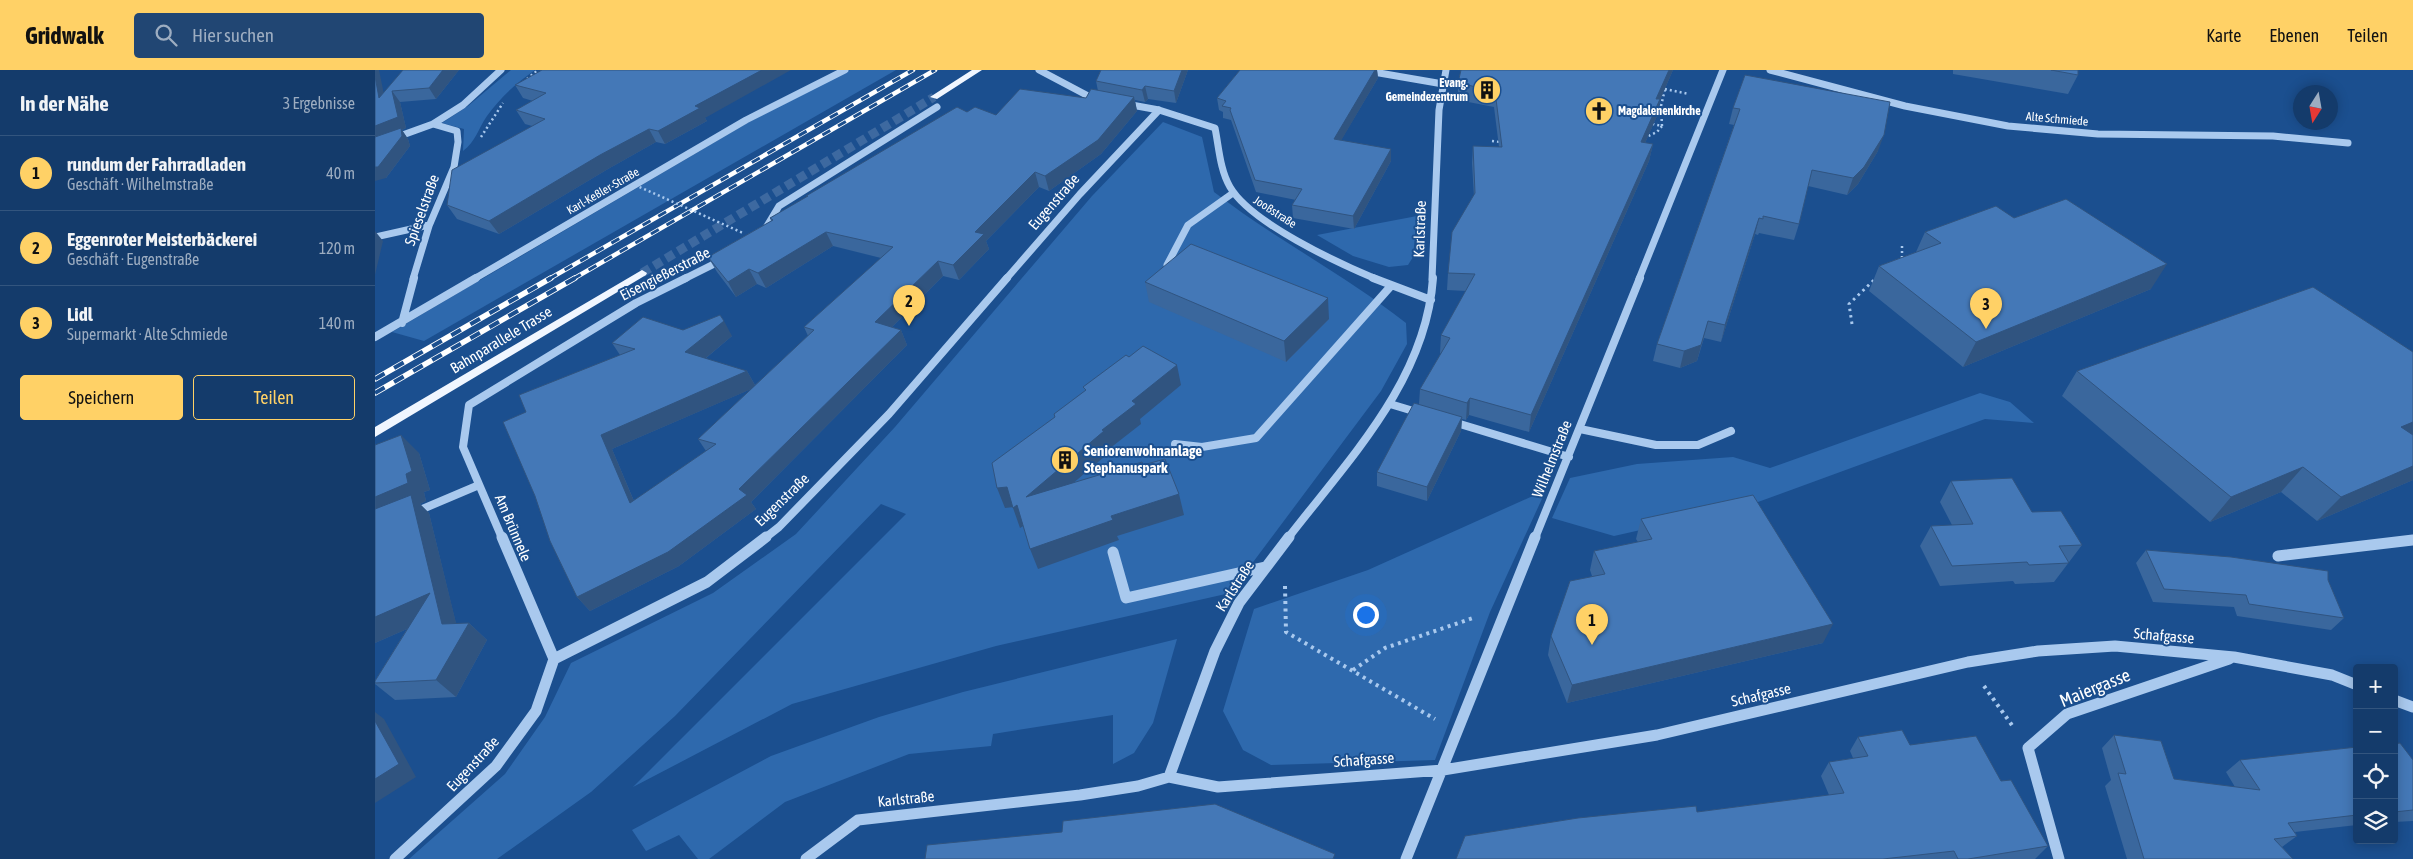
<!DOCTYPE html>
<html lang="de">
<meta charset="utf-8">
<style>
body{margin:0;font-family:"Asap Condensed",sans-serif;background:#214673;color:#f1f3f6}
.controls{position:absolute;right:15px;bottom:15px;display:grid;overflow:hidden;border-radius:5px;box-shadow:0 2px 12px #0003}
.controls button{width:45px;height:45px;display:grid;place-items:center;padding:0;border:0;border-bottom:1px solid #33557e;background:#143b6b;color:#f1f3f6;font:25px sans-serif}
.compass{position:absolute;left:1918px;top:15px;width:45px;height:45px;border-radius:50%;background:#143b6b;box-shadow:0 2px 12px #0003;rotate:191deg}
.you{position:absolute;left:990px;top:544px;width:18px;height:18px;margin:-12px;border:4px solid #fff;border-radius:50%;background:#1a73e8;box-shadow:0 0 0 8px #1a73e833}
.badge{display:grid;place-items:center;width:32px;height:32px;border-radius:50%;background:#ffd166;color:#111;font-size:16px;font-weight:700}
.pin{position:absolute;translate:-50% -41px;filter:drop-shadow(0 1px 2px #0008)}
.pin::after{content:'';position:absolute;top:26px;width:18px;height:15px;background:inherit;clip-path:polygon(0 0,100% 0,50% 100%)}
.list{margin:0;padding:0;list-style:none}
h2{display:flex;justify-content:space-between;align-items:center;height:65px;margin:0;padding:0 20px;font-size:21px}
h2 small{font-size:16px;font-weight:400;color:#9dadc1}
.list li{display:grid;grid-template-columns:32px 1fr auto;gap:15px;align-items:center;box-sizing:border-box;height:75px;padding:0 20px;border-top:1px solid #33557e}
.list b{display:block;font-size:19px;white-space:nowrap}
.list p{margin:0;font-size:16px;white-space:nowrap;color:#9dadc1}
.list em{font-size:16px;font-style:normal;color:#9dadc1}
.actions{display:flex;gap:10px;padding:15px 20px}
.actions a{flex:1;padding:11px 0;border:1px solid #ffd166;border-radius:5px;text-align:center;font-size:18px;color:#ffd166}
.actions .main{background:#ffd166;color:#111}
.icon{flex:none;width:28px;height:28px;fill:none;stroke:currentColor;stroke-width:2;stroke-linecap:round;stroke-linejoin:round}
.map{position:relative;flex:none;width:2038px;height:789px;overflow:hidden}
header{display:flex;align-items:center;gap:30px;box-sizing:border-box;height:70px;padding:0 25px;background:#ffd166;color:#111}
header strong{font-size:24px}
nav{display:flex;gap:28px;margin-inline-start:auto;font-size:18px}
.search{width:350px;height:45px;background:#214673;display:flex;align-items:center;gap:12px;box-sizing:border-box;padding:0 18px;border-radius:5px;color:#9dadc1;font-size:19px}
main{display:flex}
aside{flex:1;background:#143b6b}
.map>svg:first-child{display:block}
.green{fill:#2e69ad}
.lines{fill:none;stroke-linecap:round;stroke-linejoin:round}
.major-tunnel{stroke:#3d69a0;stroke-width:9;stroke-dasharray:9 5;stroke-linecap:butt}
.path-far2{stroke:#a9c9ee;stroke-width:2.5;stroke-dasharray:2 3;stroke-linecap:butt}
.path-far1{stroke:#a9c9ee;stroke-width:3;stroke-dasharray:2.5 4;stroke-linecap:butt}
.path{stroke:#a9c9ee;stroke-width:4;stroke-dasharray:3 4.5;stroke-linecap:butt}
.minor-far2{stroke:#a9c9ee;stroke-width:7}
.minor-far1{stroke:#a9c9ee;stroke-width:8}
.minor{stroke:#a9c9ee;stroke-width:11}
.major{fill:#f0f6ff;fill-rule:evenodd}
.rail-far1-casing{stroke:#fff;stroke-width:4.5}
.rail-casing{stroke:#fff;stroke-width:5.5}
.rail-far1{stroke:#1b4f8f;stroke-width:3;stroke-dasharray:9;stroke-linecap:butt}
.rail{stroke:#1b4f8f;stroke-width:4;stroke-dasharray:11;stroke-linecap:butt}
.path-bridge{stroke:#a9c9ee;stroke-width:2.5;stroke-dasharray:2 3;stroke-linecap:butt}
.wall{fill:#3a679d;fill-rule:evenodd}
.shaded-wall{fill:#305480}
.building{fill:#4478b7;stroke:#305480}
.labels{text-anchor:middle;stroke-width:4;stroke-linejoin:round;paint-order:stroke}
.far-poi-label{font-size:12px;font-weight:bold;fill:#fff;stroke:#1b4f8f;text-anchor:end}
.far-street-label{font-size:12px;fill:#fff;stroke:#1b4f8f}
.street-label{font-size:15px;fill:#fff;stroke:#1b4f8f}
.poi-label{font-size:15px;font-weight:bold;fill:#fff;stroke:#1b4f8f;text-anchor:start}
.near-street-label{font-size:18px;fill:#fff;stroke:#1b4f8f}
</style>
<header>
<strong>Gridwalk</strong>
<div class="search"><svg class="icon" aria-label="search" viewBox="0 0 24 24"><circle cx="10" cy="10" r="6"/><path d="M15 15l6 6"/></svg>Hier suchen</div>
<nav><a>Karte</a><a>Ebenen</a><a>Teilen</a></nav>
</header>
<main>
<aside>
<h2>In der Nähe<small>3 Ergebnisse</small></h2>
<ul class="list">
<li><span class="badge">1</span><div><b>rundum der Fahrradladen</b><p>Geschäft · Wilhelmstraße</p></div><em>40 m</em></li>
<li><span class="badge">2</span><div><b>Eggenroter Meisterbäckerei</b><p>Geschäft · Eugenstraße</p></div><em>120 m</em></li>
<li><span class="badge">3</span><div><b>Lidl</b><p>Supermarkt · Alte Schmiede</p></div><em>140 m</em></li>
</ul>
<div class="actions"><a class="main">Speichern</a><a>Teilen</a></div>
</aside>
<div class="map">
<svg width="2038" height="789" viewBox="0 0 2038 789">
<rect width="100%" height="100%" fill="#1b4f8f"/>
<path class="green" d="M136,0h24c-19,13 -35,28 -48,46 -9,13 -11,25 -24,35l1,-22 -22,-6 26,-17z
M475,0h46l-472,271 -32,-9 357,-210z
M788,52l39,15 12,55c61,47 131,83 192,131l1,21 -26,47 -151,202 -234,53 -204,58 -159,83 273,-273 -25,-10 -206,212 -84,76 -94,67h-88l96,-85 40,-57 26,-54 142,-70 83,-59 99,-107 197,-231z
M1042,146l-4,41 -5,8 -19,2 -36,-11 -36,-21z
M1605,323l30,9 24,21 -49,-4 -238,87 -133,30 -62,-18 18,-40 67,-14 96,-7 37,11z
M1171,420l-56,122 -55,148 -164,5 -28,-15 -20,-39 31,-102 114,-39z
M802,569l-24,84 -19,30 -21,11v-49l-120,19 -2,12 -82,8 -124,48 -76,57h-11l-19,-24 -33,16 -14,-21 139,-74 108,-39 84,-25z"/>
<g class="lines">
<path class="major-tunnel" d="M267,203l292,-176"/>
<path class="path-far2" d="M152,9l11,-9
M1285,18l29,6
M1287,56l-1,-20 4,-17
M106,67l22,-34
M1269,68l13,-6 5,-6 -9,-2
M1117,71l8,1
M1527,176v14"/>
<path class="path-far1" d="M1477,254l-3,-20 25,-24"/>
<path class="path" d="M910,516l1,46 149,87
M978,600l32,-22 91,-31
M1609,616l30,42"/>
<path class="minor-far2" d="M664,0l53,28 6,1
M987,0l81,14
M1395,0l135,36 103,20 90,8 175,2 75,7
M751,34l33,6 56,18c4,20 5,42 15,59 21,36 108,76 146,92
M0,75l58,-21 30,-19 38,-35
M389,161l15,-25 158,-99
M0,167l54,-12
M794,200l-2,-5 21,-40 45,-32
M38,209l16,-53 25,-59 4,-25 -1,-11 -24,-7
M99,209l272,-159 99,-50
M309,209l38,-19
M631,209l74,-85 79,-84
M1057,209l7,-169 7,-40
M1264,209l84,-209"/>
<path class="minor-far1" d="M998,208l58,22
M27,253l12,-45
M0,267l101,-59
M1015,334l30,9
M1075,351l119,36
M1205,359l76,16h42l33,-14
M800,374l27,3 54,-9 134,-151
M38,443l66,-28
M127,468l-39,-91 6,-42 167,-102 50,-25
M390,468l14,-11 110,-113 118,-136
M913,468c60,-78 138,-157 145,-260
M1160,468l105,-260"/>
<path class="minor" d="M127,467l52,122
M738,482l13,46 139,-31
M1903,486l135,-16
M2019,630l19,7
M794,707l46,-126 24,-48 50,-66
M20,789l101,-93 40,-55 18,-52 153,-77 59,-45
M431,789l52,-39 222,-25 58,-9 31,-9 49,10 225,-17 214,-35 311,-73 70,-11 77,-5 119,11 98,18 25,10
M1031,789l129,-322
M1684,789l-31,-111 39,-34 162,-55"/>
<path class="major" d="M597,0h10l-45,29 -7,-2z
M267,200l5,3 -1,2 -271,162v-10z"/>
<defs>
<path id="rail-far1" d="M174,209l364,-209
M198,209l362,-209"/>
<path id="rail" d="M0,309l176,-101
M0,323l200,-115"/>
</defs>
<use href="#rail-far1" class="rail-far1-casing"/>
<use href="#rail" class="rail-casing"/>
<use href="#rail-far1" class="rail-far1"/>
<use href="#rail" class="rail"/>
<path class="path-bridge" d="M260,115l108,48"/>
</g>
<path class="wall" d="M84,0l-23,29 -36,3 6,26 -4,2 6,9 2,7 -24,32 -2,-85z
M726,0h87l-12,33 -28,-4 -3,3 -10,-2 2,11 -36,43 -52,37 -10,-4 -53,54 3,8 -30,31 -16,-4 -51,51 9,3 6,15 -156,157 5,7 -77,57 -89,45 -13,-14 -51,-185 94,-57 -8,-12 71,-13 49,6 -27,23 42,12 8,14 53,-49 -4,-9 77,-69 -48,-12 -67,42 -9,-4 -21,13 -19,-25 -9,-15 63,-36 -1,-3 37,-21 -1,-1 161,-84 29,3 90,-17 12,-7 -2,-10zM376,319l-53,50 8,12 -72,50 -22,-52z
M865,0h137l1,8 -37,62 50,21 -37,68 -61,-11 -1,-13 4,-5 -40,-8 -25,-72 -8,-2v-6l-4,-2 -2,-12z
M1086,0h212l-13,30 -3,16 -12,27 8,1 -4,17 -120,271 -60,-17 -3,5 -4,-1 -1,12 -34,70 -50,-15v-14l42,-68 1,-15 21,-36h-1l1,-18 25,-44 -19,-1 1,-17 26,-76 -2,-34 1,-17 26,1 -5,-40 -36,-7v-17z
M1578,0h125v5l-10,19 -115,-20z
M1370,5l133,76 -20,33 -11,11 -39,-9 -9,38 -5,16 -35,-7 -1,2 -3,-1 -34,108 -17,-4 -7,23 -17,7 -27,-7 4,-17 77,-219 -5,-1 4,-16z
M140,15l190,33 2,3 -42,23 -9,-2 -48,27 -109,65 -42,-15 -10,-14 85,-79 -7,-2 -9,-14 17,-9 -10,-3z
M1639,148l137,71 -188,78 -94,-76 10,-25 37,-14 9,-20z
M770,212l184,37 -43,43 -137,-60z
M1702,301l336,109 -96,41 -36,-29 -71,30 -148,-126z
M0,375l44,8 11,37 -6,2 2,9 -6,3 9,9 27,111 13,-1 18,17 -31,57 -61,3 -20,-16v-3l32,-52 -32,14z
M1576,411l81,31 50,33 -28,37 -39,2 -2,-3 -73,5 -20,-40 11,-20 21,-1 -12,-23z
M1266,449l182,124 -256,60 -19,-48 3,-19 41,-60 -2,-6 4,-19 44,-9 -2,-3z
M1771,480l182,30 16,38 -13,12 -94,-14 -3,-9 -81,-5 -17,-39z
M1739,665l60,44 61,8 -9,-15 14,-12 117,-13v78l-62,7 2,4 -15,11 11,12h-166l-22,-73 6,-6 -9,-32z
M1483,667l52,8 91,36 47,65 -13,13h-579l241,-47 132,-17 -8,-19 8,-14 24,-4 -3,-7z
M2019,674l19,16v61l-19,1z"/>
<path class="shaded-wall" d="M0,0h4l8,39 -8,-11 -4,-22z
M68,0h16l-23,29 -7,-11z
M387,0h29l-86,48 2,3 -42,23 -7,-13 37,-25z
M807,0h6l-12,33 -2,-12z
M1000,0h2l1,8 -43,73 -1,-12z
M1294,0h4l-13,30 -3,16 -19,43 3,-17 15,-43z
M770,16l3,13 -3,3 -3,-12z
M17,21l8,11 6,26 -4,2 6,9 2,7 -24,32 -11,3v-55z
M759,27l3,14 -36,43 -52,37 -4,-15z
M274,59l7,13 -48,27 -109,65 -10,-13 111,-66z
M1509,65l-6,16 -20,33 -11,11 6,-17z
M1278,74l-4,17 -120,271 2,-17z
M1016,79v12l-37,68 -1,-13z
M660,102l4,15 -53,54 3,8 -30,31 -6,-15 22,-33z
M1384,148l-4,16 -34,108 4,-17z
M0,161l8,10 -8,34z
M451,162l7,14 -67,42 -8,-15z
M563,191l5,15 -61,61 -7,-15z
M1792,194l-16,25 -188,78 13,-25z
M374,199l8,15 -21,13 -8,-15z
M953,228l1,21 -43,43 -2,-21z
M349,251l8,15 -38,32 -9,-16z
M1333,251l-11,40 -17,7 4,-17z
M526,260l6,15 -156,157 5,7 -77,57 -89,45 -13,-14 162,-108z
M802,295l4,20 -41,34 1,5 -32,25 1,3 -77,65 -7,-20 76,-67 30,-29z
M372,301l9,16 -144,62 29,69 -11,-15 -29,-68z
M1095,328l-1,17 -3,5 1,-17z
M1087,347l-1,14 -34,70v-14z
M2038,352v15l-12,-10z
M26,365l18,18 11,37 -6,2 2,9 -6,3 9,9 31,126 9,-16 18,17 -31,57 -20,-17 6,-56 -3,-9 -64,28v-146l31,-23z
M2038,396v14l-96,41 24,-24z
M1928,397l-22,25 -71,30 21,-25z
M632,417l10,18 8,20 -5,3 -7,-20 1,-1 -9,1 -8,-20z
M804,424l5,21 -67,21 2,4 -81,29 -8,-20 81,-33z
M1458,554l-10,19 -256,60 5,-18z
M0,642l9,7 32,58 -41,26z"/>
<path class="building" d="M28,0h40l-14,18 -37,3 6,26 -23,9v-50l4,22z
M167,0h220l-67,36 5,2 -42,23 -9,-2 -49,26 -111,66 -42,-16 5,-35 93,-51 -29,-9 30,-17 -31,-8z
M726,0h81l-8,21 -29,-5 -3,4 -46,-9z
M865,0h135l-41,69 57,10 -38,67 -61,-11 10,-16 -47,-9 -25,-70 1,-2 -9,-2 4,-5 -9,-3z
M1086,0h208l-13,29h4l-19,43 12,2 -122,271 -61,-17 -3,5 -47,-14 30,-51 -9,-3 34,-61 -27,-1 4,-41 23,-39 -2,-47 29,1 -7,-56 -37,-8z
M1676,0h27v5z
M1370,5l145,27 -6,33 -20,32 -11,11 -41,-8 -13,54 -36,-8v3l-4,-1 -34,107 -17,-4 -7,24 -17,6 -27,-7 83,-235 -7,-1z
M645,19l66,9 5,-9 43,8 -36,43 -53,36 -10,-4 -60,60 9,2 -31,31 -15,-4 -63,61 26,8 -162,159 8,6 -79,57 -91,45 -27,-56 -15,-45 -32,-74 23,-10 -7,-17 116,-46 -23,-6 31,-26 40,13 37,-15 4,6 -39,31 62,19 -146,64 29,68 86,-59 -18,-5 116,-109 -10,-3 89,-80 -67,-15 -68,41 -9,-4 -21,13 -20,-25 65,-37 -3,-2 38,-22h-2l151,-89 10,5 8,-5 21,8z
M26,58l1,8 -24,31h-3v-30z
M1691,129l101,65 -191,78 -97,-76 62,-23 -16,-11 71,-26 18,12z
M816,174l137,54 -44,43 -139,-59z
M1938,217l100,65v70l-12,5 12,8v31l-72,31 -38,-30 -72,30 -154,-126z
M768,276l34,19 -45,36 4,3 -34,26 2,1 -78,66 116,-35 1,3 22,-6 14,35 -68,22 2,4 -83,29 -13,-44 -4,3 -6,-21 -10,1 -5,-25 63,-46 -1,-3 32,-24 -3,-3 43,-32 3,2z
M1039,333l48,14 -35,70 -50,-15z
M26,365l11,36 -6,3 2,9 -33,14v-52z
M1637,408l20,34 29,-1 21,34 -23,1 10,17 -40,2 -2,-3 -75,4 -21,-40 42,-2 -22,-43z
M36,425l31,129 27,-1 -33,57 -61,3v-2l55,-88 -55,24v-108z
M1378,425l80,129 -261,61 -21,-49 19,-55 35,-7 -11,-23 58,-12 -11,-20z
M1771,480l85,7 97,14v9l16,38 -95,-14 -3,-9 -82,-6z
M0,651l24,43 -24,15z
M1527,660l8,15 66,-9 25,45 10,-1 37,66 -80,13h-10l-4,-8 -71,8h-427l9,-23 113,-18 118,-12 1,6 147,-19 -15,-31 39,-6 -10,-19z
M1739,665l47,6 13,38 86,11 -20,-30 117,-13v68l-69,8 9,13 -23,3 19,20h-149l-26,-86 8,1z
M2025,673l13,17v50l-19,2v-68z
M840,734l120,50 -2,5h-408l2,-14 135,-13 1,-11z"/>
<defs>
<symbol id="building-disc" viewBox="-11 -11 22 22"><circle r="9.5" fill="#ffd166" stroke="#1b4f8f"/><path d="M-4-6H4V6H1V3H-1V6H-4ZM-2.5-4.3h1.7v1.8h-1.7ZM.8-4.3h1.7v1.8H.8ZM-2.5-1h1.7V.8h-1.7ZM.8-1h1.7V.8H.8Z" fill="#111"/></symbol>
<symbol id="church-disc" viewBox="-11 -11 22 22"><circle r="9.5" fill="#ffd166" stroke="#1b4f8f"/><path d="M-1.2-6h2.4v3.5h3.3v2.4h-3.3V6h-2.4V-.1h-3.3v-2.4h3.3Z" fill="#111"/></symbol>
</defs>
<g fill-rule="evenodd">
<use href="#building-disc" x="1096" y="4" width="32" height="32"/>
<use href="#church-disc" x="1208" y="25" width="32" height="32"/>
<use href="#building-disc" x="674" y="374" width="32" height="32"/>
</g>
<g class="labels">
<g class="far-poi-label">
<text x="1093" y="17">Evang.<tspan x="1093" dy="14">Gemeindezentrum</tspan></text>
<text x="1243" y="45" text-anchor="start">Magdalenenkirche</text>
</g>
<g class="far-street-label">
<text transform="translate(1682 49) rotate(5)" y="4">Alte Schmiede</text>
<text transform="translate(228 121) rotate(-30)" y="4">Karl-Keßler-Straße</text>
<text transform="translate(900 142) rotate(33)" y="4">Jooßstraße</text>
</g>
<g class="street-label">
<text transform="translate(679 132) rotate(-49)" y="5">Eugenstraße</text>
<text transform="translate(47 140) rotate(-70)" y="5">Spieselstraße</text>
<text transform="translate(1045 159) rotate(-88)" y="5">Karlstraße</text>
<text transform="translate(290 204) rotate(-27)" y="5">Eisengießerstraße</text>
<text transform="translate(126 270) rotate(-31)" y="5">Bahnparallele Trasse</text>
<text transform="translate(1177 389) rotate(-68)" y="5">Wilhelmstraße</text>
<text transform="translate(407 430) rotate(-44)" y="5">Eugenstraße</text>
<text transform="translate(138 458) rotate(67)" y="5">Am Brünnele</text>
<text transform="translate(860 516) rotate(-57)" y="5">Karlstraße</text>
<text transform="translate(1789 566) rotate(5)" y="5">Schafgasse</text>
<text transform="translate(1386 625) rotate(-13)" y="5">Schafgasse</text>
<text transform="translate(989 690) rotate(-4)" y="5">Schafgasse</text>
<text transform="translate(98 694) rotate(-47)" y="5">Eugenstraße</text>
<text transform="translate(531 729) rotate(-6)" y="5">Karlstraße</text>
</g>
<g class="poi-label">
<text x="709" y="386">Seniorenwohnanlage<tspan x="709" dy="17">Stephanuspark</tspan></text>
</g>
<g class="near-street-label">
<text transform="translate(1720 618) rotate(-22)" y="6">Maiergasse</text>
</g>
</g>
</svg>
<div class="controls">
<button>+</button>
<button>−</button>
<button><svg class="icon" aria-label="locate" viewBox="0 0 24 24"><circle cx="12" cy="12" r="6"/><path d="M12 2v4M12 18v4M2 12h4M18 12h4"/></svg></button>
<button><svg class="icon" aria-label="layers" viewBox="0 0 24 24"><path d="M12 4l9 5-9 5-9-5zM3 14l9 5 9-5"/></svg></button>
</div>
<svg class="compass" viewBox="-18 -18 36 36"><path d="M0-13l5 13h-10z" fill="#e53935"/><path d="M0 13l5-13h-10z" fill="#9dadc1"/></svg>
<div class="you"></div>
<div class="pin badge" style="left:1217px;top:575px">1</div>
<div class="pin badge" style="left:534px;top:256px">2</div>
<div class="pin badge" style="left:1611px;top:259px">3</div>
</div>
</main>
